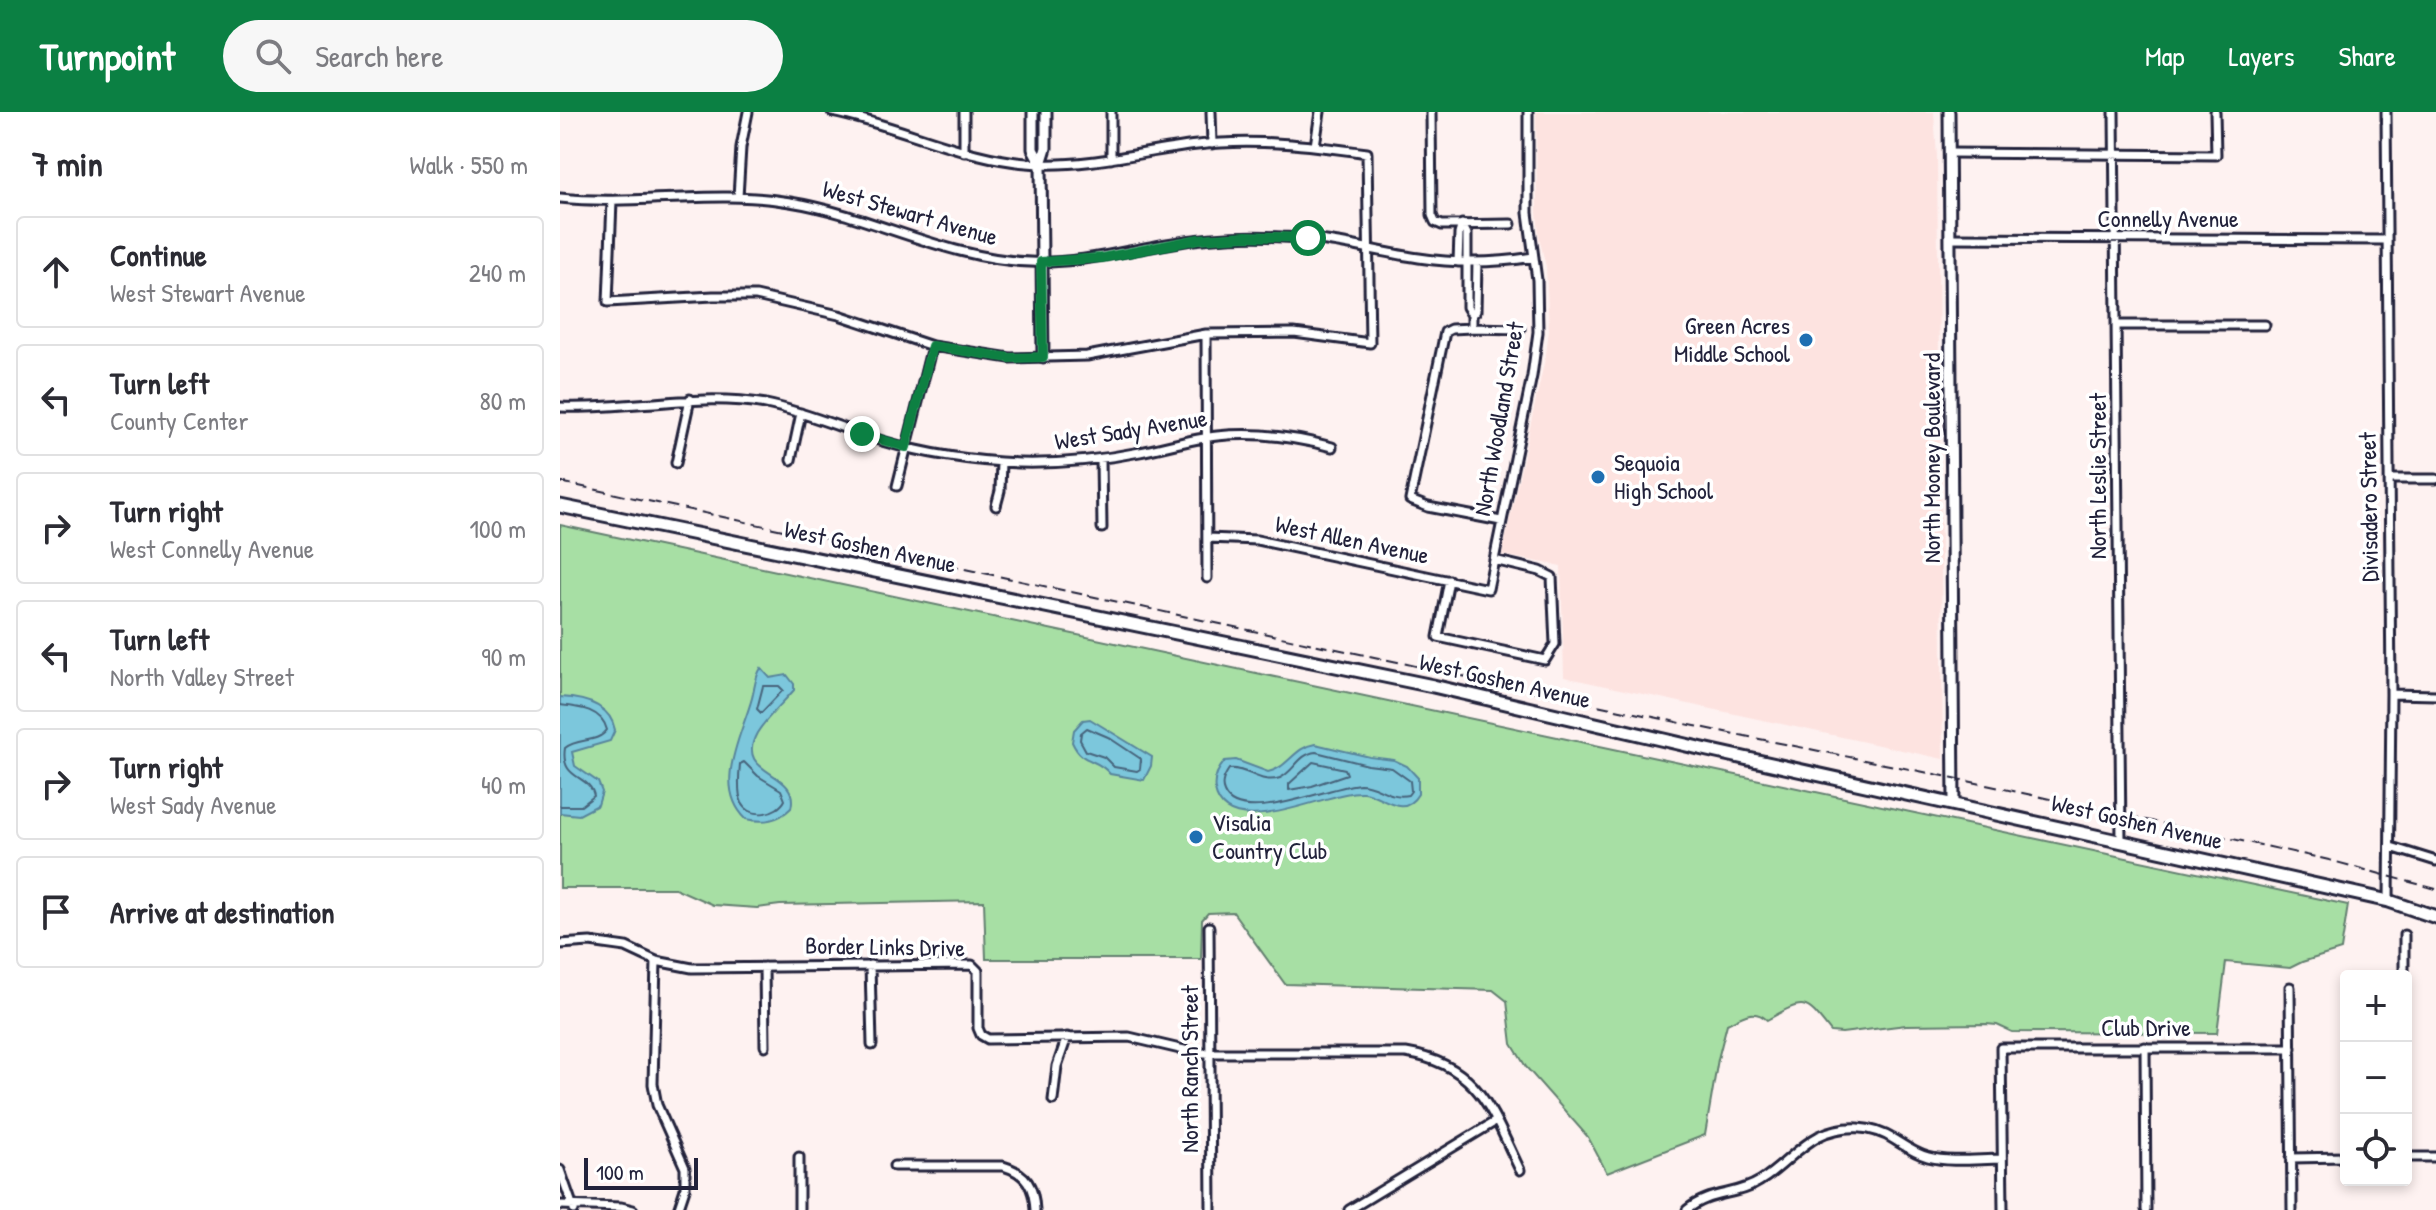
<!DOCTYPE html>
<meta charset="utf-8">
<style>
body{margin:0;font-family:"Patrick Hand",sans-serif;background:#f7f7f7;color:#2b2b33}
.controls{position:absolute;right:24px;bottom:24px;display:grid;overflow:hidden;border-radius:8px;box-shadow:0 4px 12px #0003}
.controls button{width:72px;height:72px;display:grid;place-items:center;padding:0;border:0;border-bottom:2px solid #e1e1e2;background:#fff;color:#2b2b33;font:40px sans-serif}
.scale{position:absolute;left:24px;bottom:20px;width:114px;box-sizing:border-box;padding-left:8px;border:4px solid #22223b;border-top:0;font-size:22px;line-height:28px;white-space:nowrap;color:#22223b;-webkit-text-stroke:6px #fff;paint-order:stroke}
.stop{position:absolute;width:24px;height:24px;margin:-18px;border:6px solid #0b8043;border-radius:50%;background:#fff}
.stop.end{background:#0b8043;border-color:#fff;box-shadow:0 2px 8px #0008}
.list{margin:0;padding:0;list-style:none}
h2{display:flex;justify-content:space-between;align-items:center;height:104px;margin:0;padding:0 32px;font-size:34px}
h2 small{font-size:26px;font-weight:400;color:#7c7c81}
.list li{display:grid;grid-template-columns:52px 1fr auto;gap:24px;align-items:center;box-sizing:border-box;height:112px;margin:0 16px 16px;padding:0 16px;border:2px solid #e1e1e2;border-radius:8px}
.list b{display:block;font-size:30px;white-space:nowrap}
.list p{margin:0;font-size:26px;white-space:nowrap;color:#7c7c81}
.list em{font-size:26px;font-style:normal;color:#7c7c81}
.icon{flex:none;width:44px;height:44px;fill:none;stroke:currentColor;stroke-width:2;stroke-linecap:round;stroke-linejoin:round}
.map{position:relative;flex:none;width:1876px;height:1098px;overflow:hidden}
header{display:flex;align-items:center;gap:48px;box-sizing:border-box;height:112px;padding:0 40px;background:#0b8043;color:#fff}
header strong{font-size:38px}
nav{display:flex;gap:44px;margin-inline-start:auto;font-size:28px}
.search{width:560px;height:72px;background:#f7f7f7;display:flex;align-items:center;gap:20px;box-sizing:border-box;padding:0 28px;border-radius:44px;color:#7c7c81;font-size:30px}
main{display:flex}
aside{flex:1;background:#fff}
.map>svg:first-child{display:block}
.built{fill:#fde3e0}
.green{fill:#a7dfa4;stroke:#648070;stroke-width:2}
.water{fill:#7cc7dc;stroke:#58859c;stroke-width:2}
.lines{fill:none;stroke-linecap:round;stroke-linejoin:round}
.shore{stroke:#46647b;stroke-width:2}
.minor-casing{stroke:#22223b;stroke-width:13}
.tertiary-casing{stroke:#22223b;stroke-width:15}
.secondary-casing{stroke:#22223b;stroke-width:17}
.minor{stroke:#fff;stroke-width:7}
.tertiary{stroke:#fff;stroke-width:9}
.secondary{stroke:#fff;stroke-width:11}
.rail{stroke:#22223b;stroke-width:2;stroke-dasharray:12 6;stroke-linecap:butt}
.route{stroke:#0b8043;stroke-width:10}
.poi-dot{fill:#1f6fb2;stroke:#fff;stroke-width:3}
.labels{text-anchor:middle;stroke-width:7;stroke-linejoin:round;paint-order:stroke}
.street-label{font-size:24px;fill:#22223b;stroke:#fff}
.poi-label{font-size:24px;fill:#22223b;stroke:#fff;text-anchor:start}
</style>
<header>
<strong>Turnpoint</strong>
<div class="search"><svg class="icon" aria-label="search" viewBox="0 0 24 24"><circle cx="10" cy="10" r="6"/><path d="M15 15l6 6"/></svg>Search here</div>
<nav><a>Map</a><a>Layers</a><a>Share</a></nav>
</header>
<main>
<aside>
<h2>7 min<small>Walk · 550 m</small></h2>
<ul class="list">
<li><svg class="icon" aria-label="ahead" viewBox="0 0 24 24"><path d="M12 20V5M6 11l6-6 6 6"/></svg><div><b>Continue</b><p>West Stewart Avenue</p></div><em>240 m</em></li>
<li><svg class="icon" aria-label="left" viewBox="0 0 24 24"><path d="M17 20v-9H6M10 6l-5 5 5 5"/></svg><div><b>Turn left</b><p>County Center</p></div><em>80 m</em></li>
<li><svg class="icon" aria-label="right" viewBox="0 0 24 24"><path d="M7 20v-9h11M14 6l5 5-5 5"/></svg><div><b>Turn right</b><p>West Connelly Avenue</p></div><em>100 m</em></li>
<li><svg class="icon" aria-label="left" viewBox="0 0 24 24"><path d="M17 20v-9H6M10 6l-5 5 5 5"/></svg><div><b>Turn left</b><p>North Valley Street</p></div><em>90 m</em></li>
<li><svg class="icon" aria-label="right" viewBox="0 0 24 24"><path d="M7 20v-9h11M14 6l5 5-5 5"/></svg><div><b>Turn right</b><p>West Sady Avenue</p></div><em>40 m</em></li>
<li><svg class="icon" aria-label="arrive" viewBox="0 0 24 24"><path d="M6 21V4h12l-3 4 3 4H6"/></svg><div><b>Arrive at destination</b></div></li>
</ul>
</aside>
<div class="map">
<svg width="1876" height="1098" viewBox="0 0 1876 1098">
<rect width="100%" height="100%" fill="#fef2f1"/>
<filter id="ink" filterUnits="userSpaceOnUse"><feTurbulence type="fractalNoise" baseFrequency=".0125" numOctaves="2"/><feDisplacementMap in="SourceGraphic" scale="16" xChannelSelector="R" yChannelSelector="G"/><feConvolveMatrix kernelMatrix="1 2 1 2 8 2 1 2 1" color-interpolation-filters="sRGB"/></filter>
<g filter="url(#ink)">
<path class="built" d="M976,0h398l3,45 6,602 -379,-82 -3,-111 -59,-11 44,-201 3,-24 -3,-63 -7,-30 -2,-27z"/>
<path class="green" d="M0,413l1788,380 -7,45 -39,12 -12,6 -64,-6 -9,71 -205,-1 -15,-7 -11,-1 -80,1 -64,8 -11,-1c-26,-33 -25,-34 -64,-12 -13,-13 -26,-3 -40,4l-9,35 -13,76 -98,38 -19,-36 -62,-70 -14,-23 -5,-43 -14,-11 -208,-6 -52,-72 -25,1 -6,7 -1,39h-215l-2,-58 -204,4 -23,3 -44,-3 -38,-17h-115z"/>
<path class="water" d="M201,556l9,10 17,-3 7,9v6c-12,14 -27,27 -37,43 -24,44 44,36 34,75 -13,13 -27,15 -45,11 -34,-33 -4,-84 6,-121 3,-11 3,-21 9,-30z
M0,585c24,1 50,7 55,33l-5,11 -38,11 3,14 23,16 4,10 -4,13 -19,10 -19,-2z
M530,607l62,38 -1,9 -7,14 -34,-6c-15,-18 -27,-8 -38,-32l2,-12 9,-10z
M755,632l55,13 24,3 13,6 11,12v16c-15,26 -38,-1 -55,-2 -31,-3 -137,54 -148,-2 -2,-11 3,-21 10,-29l11,-1 32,12c20,-4 26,-25 47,-28z"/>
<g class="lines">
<path class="shore" d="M203,574h16l4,4 -22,23 -4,-4z
M0,593c18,2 42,4 47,25 -10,14 -29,7 -42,18 -5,33 25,26 29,48l-13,10h-21
M527,616l21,9 33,22 -1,10 -3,2 -23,-4 -10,-10 -18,-6 -6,-11 1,-7z
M756,640l52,13 24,3 18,13 1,10 -3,4c-20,4 -30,-11 -48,-11 -27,1 -121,44 -136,8 -4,-9 1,-17 5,-23 19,-2 31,16 51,9 15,-7 18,-24 36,-26z
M184,650l14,14 23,14 4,10c-7,14 -34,20 -43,3 -5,-10 -3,-28 -2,-39z
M753,650l32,7 2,5 -35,12 -23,4v-6z"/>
<defs>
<path id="minor" d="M404,0v40
M551,0v47
M651,0l1,32
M871,0l1,103 3,7 7,3 69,-1
M1554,0l7,728
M1826,0l5,582 -2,207
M755,34l5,-34
M1390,41l266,2 -1,-43
M178,85l3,-50 7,-35
M0,86c77,8 153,-9 230,4 82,13 156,57 240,60 47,2 91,-10 137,-18 38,-7 77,-9 115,-7 47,1 91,14 137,21 38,6 77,5 115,-1
M52,89l-4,101 105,-6h43l83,19 93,31 78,12 77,-2 119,-22 88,-1 76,10 -3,-190c-56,-8 -113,-15 -170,-8 -53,6 -104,21 -158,19 -72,-3 -136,-38 -207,-52
M1391,126l434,2
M898,150l1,-28 3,-10 5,10v73l5,8
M917,150l-1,49 -4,4v13l48,1
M1557,213h148
M912,216l-21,1 -6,3 -35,168 18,7 73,14
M646,222l1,244
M0,295c69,3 137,-15 206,-3 40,8 77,25 116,37 44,13 90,20 137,22 41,1 81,-3 121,-11 26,-5 51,-13 77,-16 38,-4 78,1 115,11
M541,347l1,69
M231,348l10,-47
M116,351l14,-64
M1830,367h46
M337,374l35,-140
M436,394l4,-15 1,-29
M647,426l50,2 231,49 44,-213 6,-44 -1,-52 -9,-67v-101
M889,468l-11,57 107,23 10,-16 -3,-67 -12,-6 -46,-11
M1831,582l45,1
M1831,735l45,14
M649,815l2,283
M1844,823v41
M0,832l30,-2 36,5 30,14 36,7 280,-3 6,6v57l3,7 7,4 141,-2 68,16h209c73,12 85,57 114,117
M96,849l-3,123 4,21 28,63v21l-7,21
M310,853l2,80
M204,855l1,79
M1730,875l2,223
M1585,935l1,163
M493,988l4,-34 10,-29
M239,1045v53
M1846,1045h30
M1731,1046l55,-1
M334,1054h109c24,7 31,21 32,44
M0,1058l14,40
M0,1093l61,2 12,3
M789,1098l147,-89
M1127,1098c22,-19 50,-14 73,-29 22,-13 36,-33 59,-45 25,-12 53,-11 76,4 11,7 21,14 33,17 23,6 50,2 74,2
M1443,1098l-2,-162h290"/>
<path id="tertiary" d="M473,0v37l8,15
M1389,0l5,693
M483,245l-2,-193 5,-16v-36"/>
<path id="secondary" d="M0,394l873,180 266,62 690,153 47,16"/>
</defs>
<use href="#minor" class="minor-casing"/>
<use href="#tertiary" class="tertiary-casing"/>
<use href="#secondary" class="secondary-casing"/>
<use href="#minor" class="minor"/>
<use href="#tertiary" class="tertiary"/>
<use href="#secondary" class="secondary"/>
<path class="rail" d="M0,370l1135,244 259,52 375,82 107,29"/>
</g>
</g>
<g class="lines" filter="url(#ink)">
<path class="route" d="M302,322l44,13 26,-101 78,12 33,-1 -2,-95 61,-4 97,-19 47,-3 62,2"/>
</g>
<g class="poi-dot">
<circle cx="1246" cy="228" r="8"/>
<circle cx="1038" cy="365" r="8"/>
<circle cx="636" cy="725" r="8"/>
</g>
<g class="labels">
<g class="street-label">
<text transform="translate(350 101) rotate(16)" y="8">West Stewart Avenue</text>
<text x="1608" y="115">Connelly Avenue</text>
<text transform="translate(939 307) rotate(-80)" y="8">North Woodland Street</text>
<text transform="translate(571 318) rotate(-9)" y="8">West Sady Avenue</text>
<text transform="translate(1372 346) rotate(-90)" y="8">North Mooney Boulevard</text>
<text transform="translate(1538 364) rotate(-90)" y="8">North Leslie Street</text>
<text transform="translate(1809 395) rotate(-91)" y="8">Divisadero Street</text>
<text transform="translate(792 428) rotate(12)" y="8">West Allen Avenue</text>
<text transform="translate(310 435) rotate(12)" y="8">West Goshen Avenue</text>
<text transform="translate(945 569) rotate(13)" y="8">West Goshen Avenue</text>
<text transform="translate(1577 710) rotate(13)" y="8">West Goshen Avenue</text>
<text transform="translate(325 835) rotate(1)" y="8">Border Links Drive</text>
<text x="1586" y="924">Club Drive</text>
<text transform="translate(630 957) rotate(-90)" y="8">North Ranch Street</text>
</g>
<g class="poi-label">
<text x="1230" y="222" text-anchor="end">Green Acres<tspan x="1230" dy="28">Middle School</tspan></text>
<text x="1054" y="359">Sequoia<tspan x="1054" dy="28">High School</tspan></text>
<text x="652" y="719">Visalia<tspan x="652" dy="28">Country Club</tspan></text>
</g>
</g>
</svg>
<div class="controls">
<button>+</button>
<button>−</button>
<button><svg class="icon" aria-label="locate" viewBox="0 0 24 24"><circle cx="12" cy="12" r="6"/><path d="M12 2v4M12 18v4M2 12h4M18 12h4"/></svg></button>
</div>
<div class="scale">100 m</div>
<div class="stop" style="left:748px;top:126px"></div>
<div class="stop end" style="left:302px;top:322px"></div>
</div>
</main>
